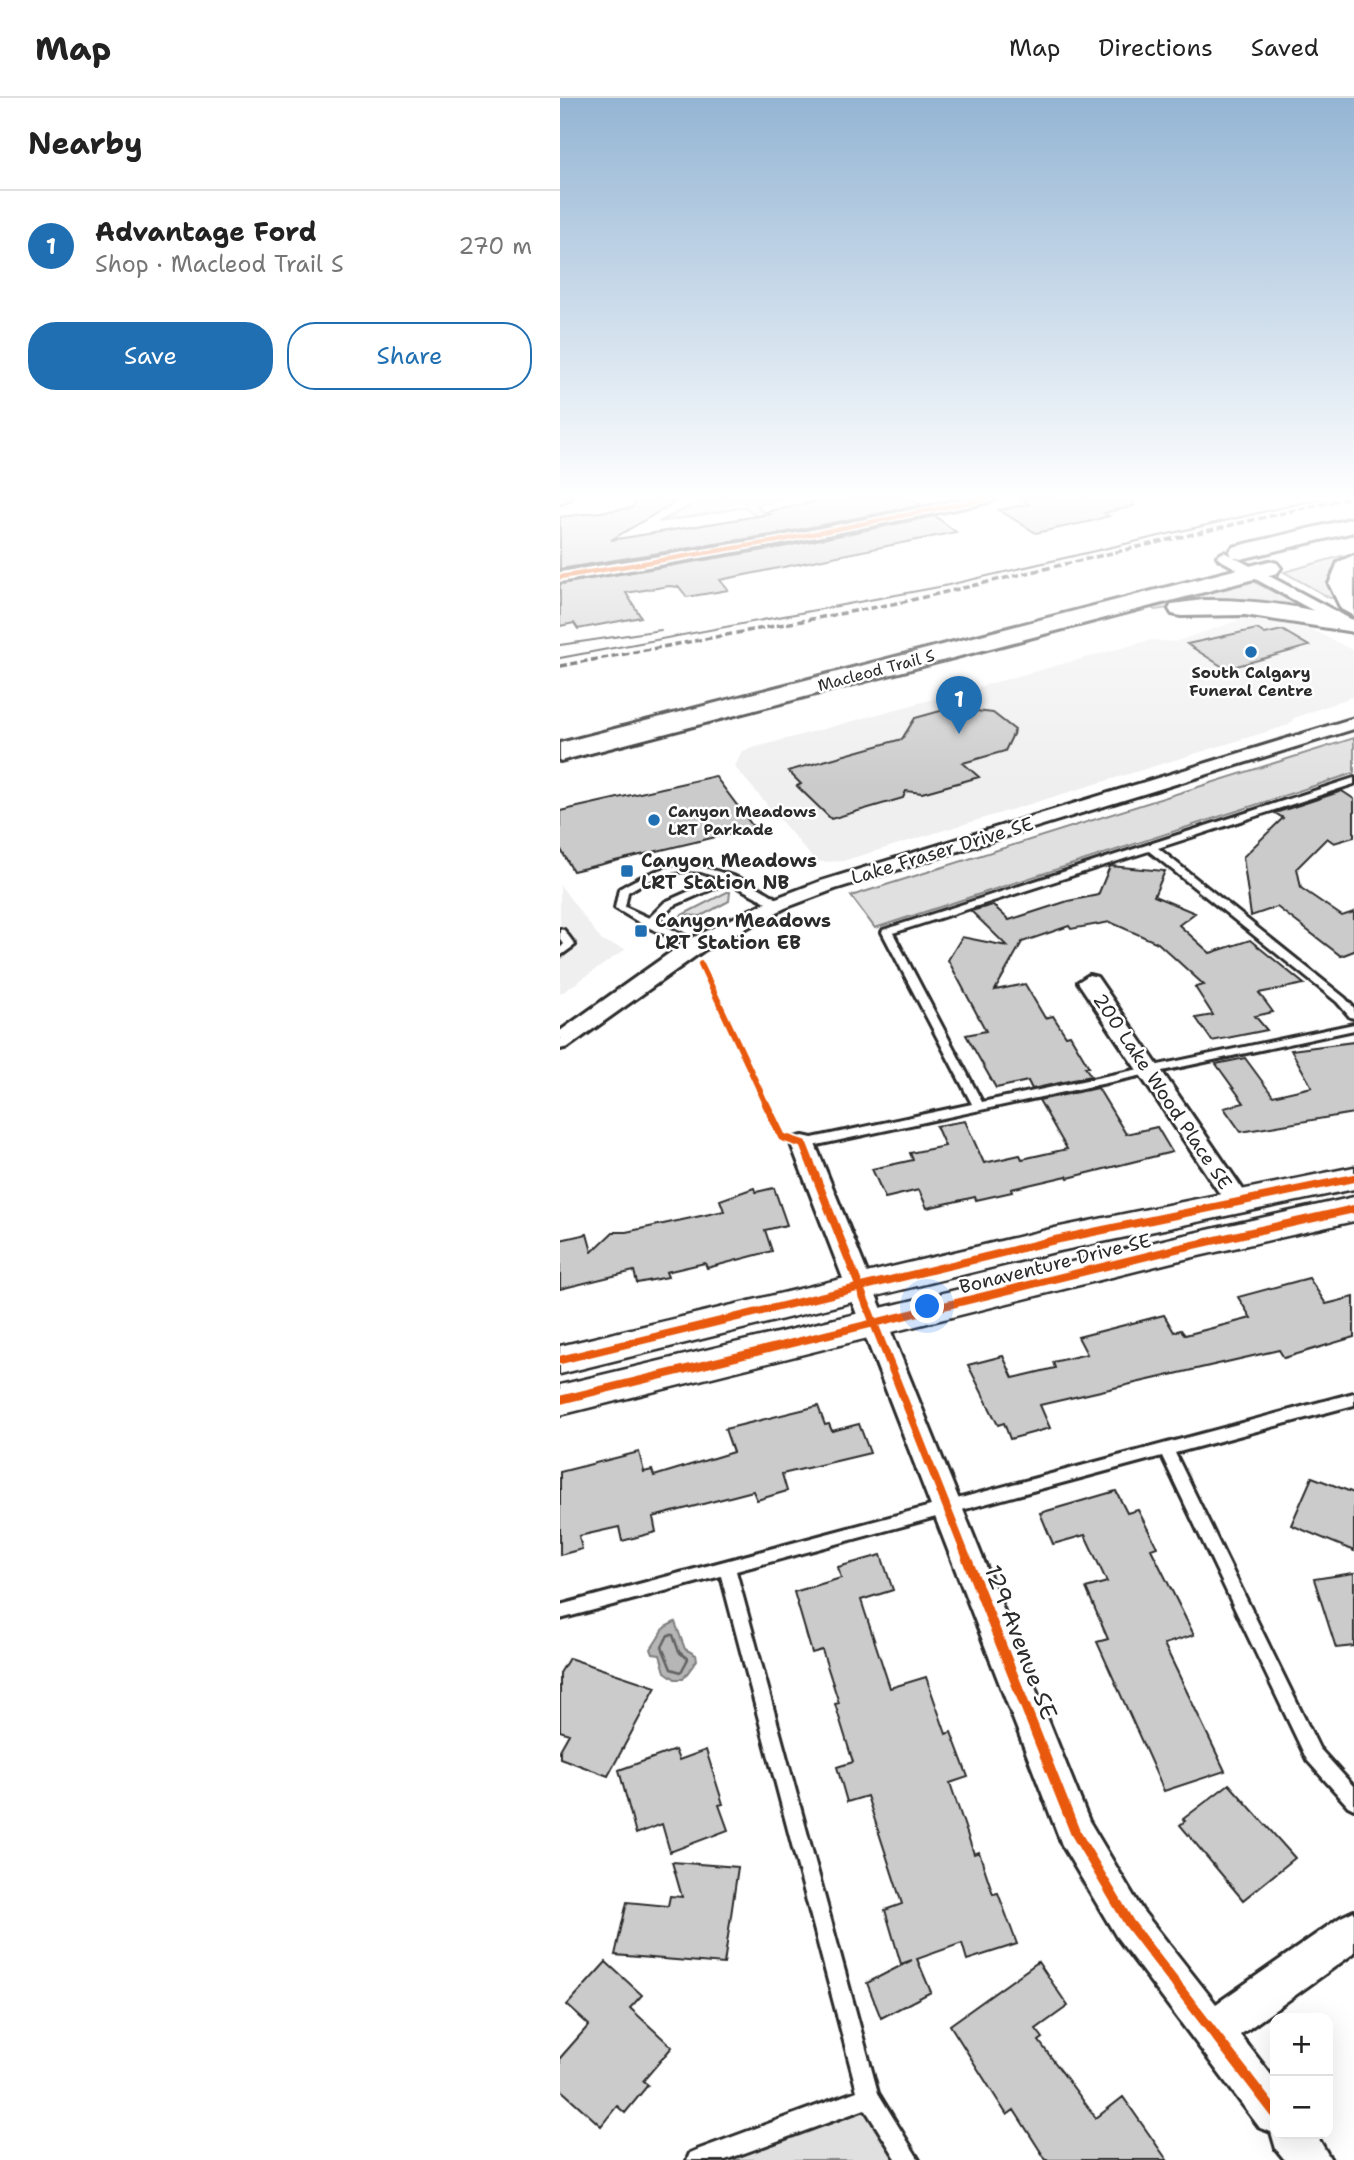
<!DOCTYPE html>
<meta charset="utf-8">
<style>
body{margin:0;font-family:"Shantell Sans",sans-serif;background:#f6f6f6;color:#222}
.controls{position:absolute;right:21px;bottom:21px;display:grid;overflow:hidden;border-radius:14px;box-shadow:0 7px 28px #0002}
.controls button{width:63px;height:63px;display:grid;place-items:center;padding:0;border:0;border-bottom:2px solid #e0e0e0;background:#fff;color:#222;font:35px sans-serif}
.you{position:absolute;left:368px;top:1209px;width:24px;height:24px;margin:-18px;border:5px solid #fff;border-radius:50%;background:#1a73e8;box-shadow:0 0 0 10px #1a73e833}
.badge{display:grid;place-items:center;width:46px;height:46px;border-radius:50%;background:#1f6fb2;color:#fff;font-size:23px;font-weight:700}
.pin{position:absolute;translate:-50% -58px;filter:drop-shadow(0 2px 4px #0008)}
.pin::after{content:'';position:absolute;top:37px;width:24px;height:21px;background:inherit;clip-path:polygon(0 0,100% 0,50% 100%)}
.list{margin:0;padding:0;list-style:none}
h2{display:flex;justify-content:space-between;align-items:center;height:91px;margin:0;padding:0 28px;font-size:30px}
h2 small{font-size:23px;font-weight:400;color:#767676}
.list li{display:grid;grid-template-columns:46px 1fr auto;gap:21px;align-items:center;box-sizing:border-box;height:112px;padding:0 28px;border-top:2px solid #e0e0e0}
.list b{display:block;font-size:26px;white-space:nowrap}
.list p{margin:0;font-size:23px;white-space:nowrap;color:#767676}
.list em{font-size:23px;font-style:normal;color:#767676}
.actions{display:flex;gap:14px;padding:21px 28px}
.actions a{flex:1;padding:16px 0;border:2px solid #1f6fb2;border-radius:28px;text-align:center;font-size:24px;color:#1f6fb2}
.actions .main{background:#1f6fb2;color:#fff}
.map{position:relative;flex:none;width:794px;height:2062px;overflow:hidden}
header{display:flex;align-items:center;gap:42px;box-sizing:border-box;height:98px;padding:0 35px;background:#fff;border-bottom:2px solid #e0e0e0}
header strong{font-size:33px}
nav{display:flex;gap:38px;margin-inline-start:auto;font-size:24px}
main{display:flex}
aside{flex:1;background:#fff}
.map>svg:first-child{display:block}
.built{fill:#efefef}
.green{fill:#e0e0e0;stroke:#868686;stroke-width:2}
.water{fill:#b6b6b6;stroke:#7e7e7e;stroke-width:2}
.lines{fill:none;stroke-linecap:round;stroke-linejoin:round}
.shore{stroke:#636363;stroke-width:2.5}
.building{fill:#cbcbcb;stroke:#2b2b2b;stroke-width:2}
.service-casing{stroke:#2b2b2b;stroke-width:6}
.minor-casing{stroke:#2b2b2b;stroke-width:6}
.tertiary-casing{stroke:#2b2b2b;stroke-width:5}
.trunk-casing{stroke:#2b2b2b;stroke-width:6}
.motorway-casing{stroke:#2b2b2b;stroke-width:6}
.service{fill:#fff;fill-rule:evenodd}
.minor{fill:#fff;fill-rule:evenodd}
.tertiary{fill:#fff;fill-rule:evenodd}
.trunk{fill:#fff;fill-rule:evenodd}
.motorway{fill:#fff;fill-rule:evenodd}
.tram{stroke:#2b2b2b;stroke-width:2}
.rail{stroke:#2b2b2b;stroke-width:3.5;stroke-dasharray:7 3.5;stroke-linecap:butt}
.cycleway-far3-casing{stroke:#fff;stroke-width:7}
.cycleway-far2-casing{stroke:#fff;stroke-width:10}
.cycleway-far1-casing{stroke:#fff;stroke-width:12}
.cycleway-casing{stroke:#fff;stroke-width:15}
.cycleway-far3{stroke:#e8590c;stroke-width:4.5}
.cycleway-far2{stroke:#e8590c;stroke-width:6}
.cycleway-far1{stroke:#e8590c;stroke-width:8}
.cycleway{stroke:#e8590c;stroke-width:10}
.poi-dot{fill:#1f6fb2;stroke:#fff;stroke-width:2.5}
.labels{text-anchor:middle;stroke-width:5;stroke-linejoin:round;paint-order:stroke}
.far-street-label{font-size:16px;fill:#2b2b2b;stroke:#fff}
.far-poi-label{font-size:16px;font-weight:bold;fill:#2b2b2b;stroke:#fff}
.street-label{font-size:19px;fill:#2b2b2b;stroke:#fff}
.poi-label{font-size:19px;font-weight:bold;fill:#2b2b2b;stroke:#fff;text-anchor:start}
.near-street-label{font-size:23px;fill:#2b2b2b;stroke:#fff}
</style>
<header>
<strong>Map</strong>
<nav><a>Map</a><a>Directions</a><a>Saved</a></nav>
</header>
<main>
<aside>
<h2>Nearby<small></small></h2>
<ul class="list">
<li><span class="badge">1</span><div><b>Advantage Ford</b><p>Shop · Macleod Trail S</p></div><em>270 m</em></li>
</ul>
<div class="actions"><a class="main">Save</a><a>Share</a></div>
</aside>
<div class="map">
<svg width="794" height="2062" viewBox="0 0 794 2062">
<rect width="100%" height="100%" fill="#fff"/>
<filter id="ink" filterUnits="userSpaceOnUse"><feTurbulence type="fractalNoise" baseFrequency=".0143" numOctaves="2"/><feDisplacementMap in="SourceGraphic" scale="14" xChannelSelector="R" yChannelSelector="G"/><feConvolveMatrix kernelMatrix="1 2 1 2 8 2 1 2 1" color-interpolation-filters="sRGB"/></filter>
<g filter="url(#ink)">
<path class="built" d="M686,520l59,8 49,25v45l-60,22 -5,7 -446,136 -27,1 -81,-95 7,-16 409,-111 23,2z
M0,787l42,56 24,8 -66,45z"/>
<path class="green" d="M136,400h96l-35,7 27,28 -11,2 -27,-28 -87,15 36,-18z
M781,458l6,3 -16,27 4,12h-5l-46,-26z
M691,482l57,30 -117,-5 -36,5 -5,-3z
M794,640v35l-479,155 -24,-32z
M167,794h3l-1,9 -28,15 -19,-1z
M309,1999l40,63h-212z"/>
<path class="water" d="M115,1524l10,27 11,6 1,5 -14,19h-8l-10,-7 -5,-17 -7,-1 -2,-5 14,-22z"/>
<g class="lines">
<path class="shore" d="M108,1537h5l6,17 9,7 -7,13 -10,-3 -9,-22z"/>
</g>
<path class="building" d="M77,400l40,3 -66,39 159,-26 -4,-2 65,-14h81l9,7 -144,29 -217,35v-52l72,-9z
M459,400h114l1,8 -30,7 5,3 -17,5 -56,12 -37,-23 30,-6z
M375,418l21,16 -236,48 8,10 -41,7 -8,-10 -10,-1 -43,7 15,24 -63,12 -4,-6 -14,3v-42l217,-36z
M697,531l8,5 17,-4 27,16 -83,23 -39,-25z
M391,610l42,5 22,17 -10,21 -42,12 16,14 -57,16 -16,-2 -3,7 -72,21 -34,-33 4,-2 -13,-13 114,-32 13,-21z
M155,678l39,52 -181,43 -13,-23v-37z
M782,693l12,8v38l-20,6 -7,-5 -30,30 4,20 41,28 12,-4v39l-13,5 -64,-49 -26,9 -8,-59 40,-39 -8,-5z
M550,768l55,5 -11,25 41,17 -16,12 31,28 40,-13 54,44 -45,9 14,19 -18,4 12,14 -55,11 -16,-23 17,-3 -18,-28 9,-2 -46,-42 -48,-21 -39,7 -2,-3 -47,16 -27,48 30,-6 20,34 8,-2 13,20 4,-1 19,32h-4l6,9 -59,13 -4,-8 -32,7 -30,-53 20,-4 -38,-71 14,-23 45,9 -36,-35 22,-6 16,15 59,-19 30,-6z
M794,944v71l-113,19 -17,-24 20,-5 -28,-39 29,-6 28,38 39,-9 -21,-37z
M538,990l28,46 31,-7 15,25 -104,26 -1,-2 -56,13 1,3 -36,8 -1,-3 -48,11 -8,-18 -34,8 -13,-29 41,-9 -3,-7 35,-7 -9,-20 29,-5 19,42 36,-8 2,4 45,-10 -28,-49z
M194,1090l2,4 18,-4 13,37 -22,5 7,21 -65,17 -2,-5 -39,9 2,5 -31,6 -3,-12 -74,18v-49l27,-6 5,18 21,-20h13l98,-21 -4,-11z
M749,1180l17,26 28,-7v40l-70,21 -5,-8 -239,55 10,23 -40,11 -6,-16 -6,2 -30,-60 35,-9 10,22 42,-10 -2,-6 34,-8 -9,-17 86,-22 10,17 7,-2 4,5 66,-17 -13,-21z
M258,1308l7,19 4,-1 3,7 27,-7 11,29 -88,21 5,17 -30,9 -4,-9 -100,26 3,15 -34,9 -3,-14 -40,9 3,13 -22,6v-83l79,-20 5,20 8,-2 2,6 79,-24 -8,-23z
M752,1379l42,16v58l-63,-26z
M556,1393l11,22 11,-3 19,37 -6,2 43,86 -30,9 61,127 -61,20 -67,-149 11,-3 -22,-51 21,-6 -22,-47 -32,9 -13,-31z
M321,1457l12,35 -32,10 29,88 36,-11 20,57 5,-2 17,45 -18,6 24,71 5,-2 14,42 5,-1 19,51 -50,16 -5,-17 -45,16 14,33 -50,26 -14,-35 45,-23 -11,4 -16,-54 17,-6 -35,-108 -20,6 -10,-35 16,-5 -18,-58 4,-1 -17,-53 -10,3 -18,-61 47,-14 -3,-11z
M794,1475v73l-18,2 -22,-69z
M9,1560l87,29 -48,89 -48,-18v-8l9,-16 -9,-3v-58z
M115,1652l4,10 27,-10 17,54 -4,1 9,25 -58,22 -8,-28 -26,10 -17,-64z
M669,1686l66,74 -52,42 -63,-75 5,-4 -2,-2z
M112,1764l66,5 -14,97 -109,-9 12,-53 41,4 2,-10 12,1z
M46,1864l36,33 -12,13 42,39 -29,34 5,4 -23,28 -8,-7 -16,20 -41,-37v-31l29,-33 -22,-20z
M478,1864l30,44 -32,23 7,9 -4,3 57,77 27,-21 44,63h-121l-32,-50 -7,5 -57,-90z"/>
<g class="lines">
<defs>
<path id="service" d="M794,680v6l-196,64 187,150 9,10v10l-4,-1 -13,-15 -188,-151 -256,82 89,169 372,-78v6l-551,118 -4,-1 -2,-3 2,-3 4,-1 169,-36 -90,-172 1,-2z
M123,767c33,3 75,17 100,39l-1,2h-8l-46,-24 -55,24 -16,16 43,21 1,2 -5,3 -51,-22 -30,-18 4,-19c22,-13 40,-21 64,-24zM123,773l18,1 18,6 -54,24 -16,16 -24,-11 3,-15c18,-11 34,-19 55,-21z
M0,831l4,1 11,15 -15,11v-8l4,-4 -4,-5z
M794,1295v12l-179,48 144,295 35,39v22l-6,-3 -41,-46 -145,-304 -426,115 142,522 41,67h-22l-32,-51 -140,51h-38l3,-7 7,-3 160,-59 -136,-515 -161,43v-14z"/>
<path id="minor" d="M0,400h12l-12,5z
M409,400h28l-7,4 -213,43 -217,37v-10l217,-35z
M664,454l130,69v12l-135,-74 -2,-3z
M794,620v11l-519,160 -50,19 -81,42 -136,97 -8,2v-18l128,-91 83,-40 50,-19z
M529,877l8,2 149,217 4,6 -4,6 -9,3 -9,-3 -150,-224z
M243,1038l9,2 3,6 274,677 53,89 74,94 125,-87 13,-6v42l-114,82 35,45v54h41l15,26h-46l-9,-11 -5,-17 -11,-4 -144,-192 -54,-91 -271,-701 3,-6z"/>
<path id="tertiary" d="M794,1069v22l-299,63 -495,122v-28l495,-118z
M794,1099v24l-178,40 -616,154v-30l616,-148z"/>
<path id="trunk" d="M794,420v14l-113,27 -8,-2 -4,-5 4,-5z
M794,457v61l-13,-7 -12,-25 9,-22z"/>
<path id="motorway" d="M709,463l8,2 4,5 -4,5 -717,188v-18z
M643,502c52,-1 101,7 151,20v12l-109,-17 -64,1 -9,-2 -3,-5 3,-5z"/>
</defs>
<use href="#service" class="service-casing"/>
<use href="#minor" class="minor-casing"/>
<use href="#tertiary" class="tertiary-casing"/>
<use href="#trunk" class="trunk-casing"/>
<use href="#motorway" class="motorway-casing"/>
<use href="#service" class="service"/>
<use href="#minor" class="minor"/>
<use href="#tertiary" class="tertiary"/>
<use href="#trunk" class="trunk"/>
<use href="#motorway" class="motorway"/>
<path class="tram" d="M0,547l101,-15
M0,560l384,-72 379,-88"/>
<path class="rail" d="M0,568l343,-64 444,-104"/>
<defs>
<path id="cycleway-far3" d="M0,479l217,-36 213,-43"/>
<path id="cycleway-far2" d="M141,866l66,142"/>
<path id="cycleway-far1" d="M206,1006l16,33 21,7 165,417
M0,1262l495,-120 299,-62
M0,1302l616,-151 178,-40"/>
<path id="cycleway" d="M407,1461l108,273 54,91 146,190"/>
</defs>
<use href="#cycleway-far3" class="cycleway-far3-casing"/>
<use href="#cycleway-far2" class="cycleway-far2-casing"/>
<use href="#cycleway-far1" class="cycleway-far1-casing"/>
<use href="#cycleway" class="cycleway-casing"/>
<use href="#cycleway-far3" class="cycleway-far3"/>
<use href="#cycleway-far2" class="cycleway-far2"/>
<use href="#cycleway-far1" class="cycleway-far1"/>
<use href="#cycleway" class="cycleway"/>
</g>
</g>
<linearGradient id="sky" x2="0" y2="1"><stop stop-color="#94b5d4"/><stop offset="0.58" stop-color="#fff"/><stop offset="1" stop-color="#fff" stop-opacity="0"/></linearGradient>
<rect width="794" height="689" fill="url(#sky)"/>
<g class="poi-dot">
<circle cx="691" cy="554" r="7"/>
<circle cx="94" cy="722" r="7"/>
<rect x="60" y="766" width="14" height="14" rx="3.5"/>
<rect x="74" y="826" width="14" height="14" rx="3.5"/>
</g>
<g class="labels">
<g class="far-street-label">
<text transform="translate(316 572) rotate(-15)" y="6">Macleod Trail S</text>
</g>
<g class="far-poi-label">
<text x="691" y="580">South Calgary<tspan x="691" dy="18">Funeral Centre</tspan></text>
<text x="108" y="719" text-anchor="start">Canyon Meadows<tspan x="108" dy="18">LRT Parkade</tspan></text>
</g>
<g class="street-label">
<text transform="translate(382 752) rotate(-17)" y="7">Lake Fraser Drive SE</text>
<text transform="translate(603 993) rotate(56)" y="7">200 Lake Wood Place SE</text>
<text transform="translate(495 1165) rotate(-14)" y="7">Bonaventure Drive SE</text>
</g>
<g class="poi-label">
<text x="81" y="769">Canyon Meadows<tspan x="81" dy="22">LRT Station NB</tspan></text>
<text x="95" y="829">Canyon Meadows<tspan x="95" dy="22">LRT Station EB</tspan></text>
</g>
<g class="near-street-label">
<text transform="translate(461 1544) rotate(69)" y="8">129 Avenue SE</text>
</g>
</g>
</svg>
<div class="controls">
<button>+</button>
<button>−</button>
</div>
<div class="you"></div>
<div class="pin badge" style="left:399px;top:636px">1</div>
</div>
</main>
